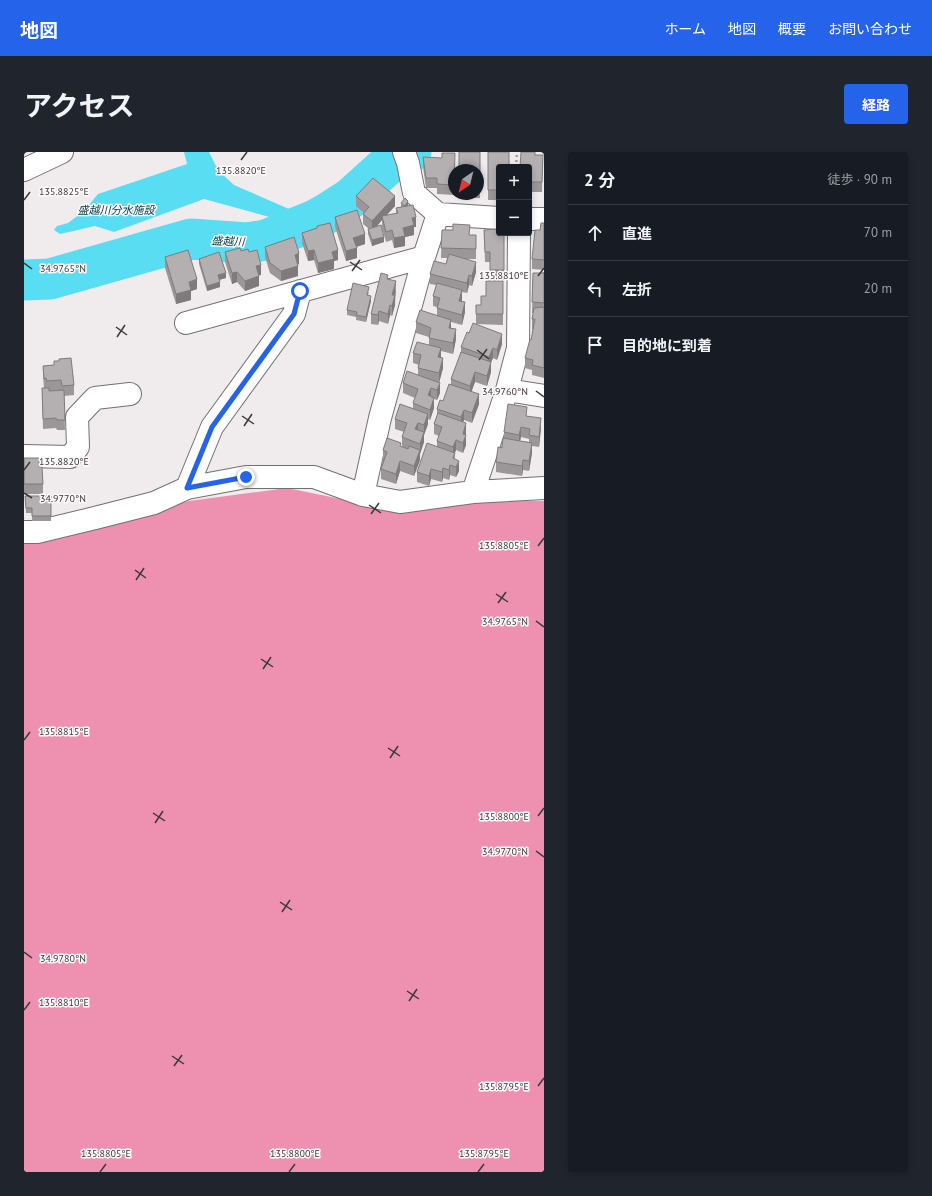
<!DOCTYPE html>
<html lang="ja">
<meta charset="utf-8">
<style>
body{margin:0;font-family:"PT Sans","Noto Sans JP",sans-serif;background:#20242c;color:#f1f3f6}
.controls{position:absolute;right:12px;top:12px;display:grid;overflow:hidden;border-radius:4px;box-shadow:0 2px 6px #0003}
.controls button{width:36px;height:36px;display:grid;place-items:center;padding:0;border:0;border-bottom:1px solid #363941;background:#171b24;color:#f1f3f6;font:20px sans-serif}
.compass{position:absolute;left:424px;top:12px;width:36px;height:36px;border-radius:50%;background:#171b24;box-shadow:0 2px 6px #0003;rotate:215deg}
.stop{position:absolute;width:12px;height:12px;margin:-9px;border:3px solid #2563eb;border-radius:50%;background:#fff}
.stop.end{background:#2563eb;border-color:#fff;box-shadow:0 1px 4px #0008}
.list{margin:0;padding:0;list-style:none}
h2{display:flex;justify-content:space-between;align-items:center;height:52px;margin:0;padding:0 16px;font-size:17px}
h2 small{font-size:13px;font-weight:400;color:#9ea1a6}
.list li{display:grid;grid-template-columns:26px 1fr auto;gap:12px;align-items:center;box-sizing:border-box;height:56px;padding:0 16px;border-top:1px solid #363941}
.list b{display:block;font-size:15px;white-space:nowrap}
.list em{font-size:13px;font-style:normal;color:#9ea1a6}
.icon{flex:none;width:22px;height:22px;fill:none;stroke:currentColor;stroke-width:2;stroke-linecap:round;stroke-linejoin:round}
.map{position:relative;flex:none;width:520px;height:1020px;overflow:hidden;border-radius:4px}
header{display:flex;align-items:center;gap:24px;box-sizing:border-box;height:56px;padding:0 20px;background:#2563eb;color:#fff}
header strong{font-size:19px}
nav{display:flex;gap:22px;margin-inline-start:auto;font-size:14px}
.intro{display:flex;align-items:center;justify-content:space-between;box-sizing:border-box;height:96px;padding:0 24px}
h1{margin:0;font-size:28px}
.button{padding:10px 18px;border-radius:4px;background:#2563eb;color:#fff;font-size:14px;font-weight:700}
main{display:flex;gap:24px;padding:0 24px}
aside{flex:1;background:#171b24;border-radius:4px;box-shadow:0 2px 6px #0003}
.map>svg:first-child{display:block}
.forest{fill:#ee91b0}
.water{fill:#59ddf2}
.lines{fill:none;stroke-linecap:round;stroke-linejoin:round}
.stream{stroke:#59ddf2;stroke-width:7}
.river{stroke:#59ddf2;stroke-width:41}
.street-casing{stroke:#737071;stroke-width:24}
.path{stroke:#9f9c9c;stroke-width:2.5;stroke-dasharray:2 3;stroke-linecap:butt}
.street{stroke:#fff;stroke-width:22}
.wall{fill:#9b9798;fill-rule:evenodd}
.shaded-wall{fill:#7e7b7c}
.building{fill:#b4b0b1;stroke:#7e7b7c}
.route{stroke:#2563eb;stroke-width:5}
.ticks{fill:none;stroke:#3a3939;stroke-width:1.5}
.labels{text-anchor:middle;stroke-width:3;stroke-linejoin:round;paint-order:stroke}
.water-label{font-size:11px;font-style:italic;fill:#02414a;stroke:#fefafb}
.ticks-label{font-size:10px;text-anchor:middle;fill:#3a3939;stroke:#fefafb;stroke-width:3;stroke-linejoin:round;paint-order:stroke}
</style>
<header>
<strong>地図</strong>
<nav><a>ホーム</a><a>地図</a><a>概要</a><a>お問い合わせ</a></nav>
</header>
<div class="intro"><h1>アクセス</h1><a class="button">経路</a></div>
<main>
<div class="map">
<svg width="520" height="1020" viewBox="0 0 520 1020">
<rect width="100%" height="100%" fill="#f0eced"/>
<path class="forest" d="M263,336l64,13h193v671h-520v-634l41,-5 124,-32z"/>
<path class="water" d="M160,0h25l9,18 16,15 55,24 24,4 -18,11 -91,-25 -90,33 -19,-6 -35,8 -6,-4 3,-4 11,-3 16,-12 14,-17 89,-30z"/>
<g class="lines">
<path class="stream" d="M274,63l17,5"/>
<path class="river" d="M0,128l26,-1 141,-40 56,4 19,-3 49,-20 11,-6 25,-16 42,-38 18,-8"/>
<defs>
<path id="street" d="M0,18l38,-18
M414,62l61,4
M505,67h15
M162,171l238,-66
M483,238l37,6
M0,304l46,1 8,-10 -1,-30 18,-19 35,-4
M163,336l25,-61 82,-113 6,-23
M449,340l34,-102 11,-42 1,-115
M339,343l17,-77 44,-161 14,-43 -24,-21 -6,-30 -4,-11
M0,380h13l58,-14 59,-15 33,-15 59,-11h68l49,18 37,7 73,-10 71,-4"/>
</defs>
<use href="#street" class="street-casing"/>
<path class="path" d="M492,15l1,-15"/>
<use href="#street" class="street"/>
</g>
<path class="wall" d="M456,0v46h-14v-4h12v-24z
M464,0l11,15v33h-11z
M511,3h8l-1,37h-13v-25z
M399,5l31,13v25l-17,-1v-6h-11l-3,-21z
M332,44l39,10 -9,10 10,-3v-5l5,-1v-4l7,3 8,21h-2v8l-9,2v9l-11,2 -2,-8 -6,2 -4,-15v-7l-5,6 7,16 -12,4 -4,-12v-5h1l-6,-5v-10l1,-1 -8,-7z
M311,65l30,27 -9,3 1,11 -11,3 -11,-34z
M520,71v47l-12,-1v-10l8,-29z
M293,74l21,34 -4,1v8l-16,4 -4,-13 -6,1 -6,-18v-10l15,-5z
M418,78l28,5 6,10v14h-12l12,13 -4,14 -3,-1 -2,8 -5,-1v9l3,11 -3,13 -11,-3v6l5,11 -3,15 -12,-3v6l2,11 -4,15 1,10 -3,7 -3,-1v9l-4,12 -2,-1v5l-4,11v7l-4,12v6l-6,16 -14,-5 -4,13 -15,-5v-10l2,-9v-10l19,-3v-10l2,-5 -9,-3v-10l18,-10v-6l2,-5 -12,-5v-10l15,-8v-7l1,-3 -6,-2v-10l16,-8v-8l-13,-4v-11l21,-6v-9l-4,-1v-10l3,-11 -6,-1v-10l16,-10 1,-6h-6z
M460,78l20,3v47h-14v-18h-5z
M241,95l34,17h-1v12l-17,5 -11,-8 -5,-16z
M217,99l8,1 12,23h-2v11l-14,5 -8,-9 -5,2 -7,-22v-10z
M141,105l32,32 -6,2v9l-15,4 -11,-36z
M175,107l27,19 -7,2 1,7 -13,4 -8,-27z
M520,120v106l-12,-3v-5l-7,-2v-10l6,-18 2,-11h-1v-10l2,-6h-2l1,-40h11z
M364,127l8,12 -1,5v9l-3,11 -2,-1 -2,9 -9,-3 -1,4 -7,-1v-10z
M479,129v44l-27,-1 26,20 -5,16 -4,-2 -2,4v10l-4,14 -12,-4 -4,10 8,12 -7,19 -8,-3 -1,2 3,11v12l-3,8 -7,-3 -1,3v6l4,12 -3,6 -6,-2 -1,5 -6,-2 -1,4 -11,-3 -2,7 -12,-4v-10l20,-26v-5l2,-5 -5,-2v-10l3,-9v-6l6,-8 8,-17v-5l10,-27v-5l8,-14 7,-9v-19h5l5,-9z
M345,140l-1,3 3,6 -5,21 -10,-2v-3l-9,-2v-5z
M30,213l20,20v10l-10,1 1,34h-8l-1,-2 -13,1 -1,-41h2l-1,-12v-10z
M503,264l14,12 -2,19 -7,-1v7l-3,18 -6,-1 -1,6 -26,-4v-10l8,-23v-7zM497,285l8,2v3l-9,-1z
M0,306l15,9 4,17v10h-19z
M1,344h26v25h-19v-8h-6z"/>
<path class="shaded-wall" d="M371,44v10l-12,13 -1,-3v4l-10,12v-11z
M384,49v5l-3,5v-5z
M392,65v10h-2v8l-9,2v9l-11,2v-10l18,-20z
M341,82v10l-12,4v-10z
M360,85v5l-12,4v-6z
M333,96v10l-11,3v-10z
M290,98v10l-6,1v-10z
M314,98v10l-4,1v8l-16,4v-10l14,-11z
M275,101v11l-4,1v-10z
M452,110v10l-4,14v-10z
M237,113v10l-5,1v-10z
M274,114v10l-17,5v-10z
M213,120v10l-5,2v-11z
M202,121v5l-8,2v-5z
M445,123v10l-2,8v-10z
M235,124v10l-14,5v-10z
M173,127v10l-6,2v9l-15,4v-10l13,-12z
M372,129l-1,24 -3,11v-21z
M196,130v5l-13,4v-5z
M438,138v10l-3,11v-10z
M347,144v5l-5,21v-5z
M441,150v10l-3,13v-10z
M366,153v10l-2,9v-10z
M355,159v10l-1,4v-10z
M427,168v11l-2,-3z
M432,177v10l-3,15v-11z
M478,182v10l-5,16v-10z
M417,196v10l-3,-1z
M469,196v10l-4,9v-10z
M419,206v10l-4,15v-10z
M467,210v10l-4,14v-10z
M451,220v10l-5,14v-10z
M416,231v10l-3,7v-10z
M407,236v10l-3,-3z
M455,242v10l-7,19v-10z
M410,246v10l-4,12v-10z
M440,258v10l-3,7v-10z
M404,262v10l-4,11v-10z
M517,266v10l-2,19v-10z
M394,271v10l-3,-4z
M442,271v22l-3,8v-19z
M497,275v10l-2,8v-10z
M400,280v10l-4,12v-10z
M432,288v10l-3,7v-10z
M508,291v10l-3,18v-10z
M396,298v10l-6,16v-10z
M499,308v10l-1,6v-10z
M376,309v10l-4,13v-10z
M435,309v10l-3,6v-10z
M426,313v10l-1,5v-10z
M419,316v10l-1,4v-10z
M407,317v10l-2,7v-10z"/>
<path class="building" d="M435,0h21v36h-2v-18h-19z
M464,0h21v15h-10v23h-11z
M497,0h14v3h8l-1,27h-13v-15h-9z
M418,1h13l-1,32 -17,-1v-6h-11l-3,-21 19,1z
M349,26l22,18 -23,25 -9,-7 6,-7 -13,-11z
M381,46l3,3 -3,5 -4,-3z
M389,53l3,12 -4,1 2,7 -11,3 2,8 -11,2 -2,-8 -6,2 -4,-16 16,-3 -2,-5z
M333,58l8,24 -12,4 4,10 -11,3 -11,-34z
M306,71l8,27 -6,2 2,7 -16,4 -4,-13 -6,1 -6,-18 15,-5v-2z
M517,71h3v37l-12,-1 3,-29h5z
M429,72l17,1 -1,10h7v14l-35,-1 1,-18h11z
M357,73l3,12 -12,3 -4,-11z
M475,77v4h5v37h-14v-18h-5l-1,-22z
M270,85l5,16 -4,2 3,11 -17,5 -11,-8 -5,-16z
M216,96l1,3 7,-2 1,3 8,-2 4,15 -5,1 3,10 -14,5 -8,-9 -5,1 -7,-21z
M164,98l9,29 -8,3 2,8 -15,4 -11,-37z
M195,100l7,21 -8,2 2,7 -13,4 -8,-27z
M425,102l27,8 -4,14 -3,-1 -2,8 -37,-9 4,-13 12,3z
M520,120v31l-12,-1 1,-29h11z
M357,121l7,2 -1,4 9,2 -4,14h3l-3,11 -2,-1 -2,9 -9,-3 -1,4 -7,-1z
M462,129h17v33h-27v-9h5v-9h5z
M329,131l16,4 -2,8 4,1 -5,21 -10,-2 1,-3 -10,-2z
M413,131l25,7 -3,11 6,1 -3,13 -25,-7 3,-10 -7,-2z
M520,155v61l-12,-3 1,-5 -8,-2 5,-19 1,1 4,-21h-3l2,-11z
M396,158l31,10 -2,8 7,1 -3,14 -24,-5 2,-10 -15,-6z
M449,171l29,11 -5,16 -4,-2 -4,9 -28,-10 6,-15 2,1z
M393,190l24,6 -3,9 5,1 -4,15 -21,-5 3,-13 -8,-2z
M437,200l30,10 -4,14 -12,-4 -5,14 -19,-7z
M47,206l3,27 -12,1 -1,-6 -14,1 -1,-3 -2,1 -1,-13 11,-1v-4h5v-2z
M383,219l33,12 -3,7 -6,-2 -3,7 6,3 -4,12 -17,-7 5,-14 -15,-6z
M425,232l30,10 -7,19 -8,-3 -3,7 -24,-8 3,-9 3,1z
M18,236h7v3l15,-1 1,30h-8l-1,-2 -13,1z
M376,252l28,10 -4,11 -6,-2 -3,6 9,3 -4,12 -18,-7 5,-14 -12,-4z
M484,252l19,3 -1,9 15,2 -2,19 -10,-2 1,-6 -9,-2 -2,8 -15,-3z
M414,261l28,10 -3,11 3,1 -3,8 -7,-3 -3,7 -16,-6 5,-14 -8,-3z
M363,286l14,5 -1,3 8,3 1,-3 11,4 -6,16 -14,-5 -4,13 -15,-5 6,-17 -4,-2z
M479,286l29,5 -3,18 -6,-1 -1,6 -26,-4 2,-15 4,1z
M403,291l28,10 -2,5 6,3 -3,6 -6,-2 -1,5 -6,-2 -1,4 -11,-3 -2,7 -12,-4z
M0,306h15v9h3l1,17h-19z
M1,344h26v20h-19v-8h-6z"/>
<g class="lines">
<path class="route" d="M222,325l-59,11 25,-61 82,-113 6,-23"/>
</g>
<path class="ticks" d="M217,8l6,-8M0,48l6,-8M326,110l12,8M0,111l8,6M328,119l8,-11M514,124l6,-8M92,175l11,8M93,185l8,-12M453,198l12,9M455,208l8,-11M512,239l8,6M218,264l12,8M220,274l8,-12M0,318l6,-8M0,341l8,5M345,353l12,8M347,362l8,-11M514,394l6,-8M111,418l11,8M112,428l8,-12M472,442l12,8M474,451l8,-11M512,469l8,6M237,507l12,8M239,517l8,-12M0,588l6,-8M364,596l12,8M366,606l8,-12M129,661l12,8M514,664l6,-8M131,671l8,-12M512,699l8,6M256,750l12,8M258,760l8,-12M0,800l8,6M383,839l12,8M385,849l8,-12M0,858l6,-8M148,904l12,8M150,914l8,-11M514,934l6,-8M76,1020l6,-8M265,1020l6,-8M454,1020l6,-8"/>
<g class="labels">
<g class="water-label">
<text x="92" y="62">盛越川分水施設</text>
<text transform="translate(204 89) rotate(3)" y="4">盛越川</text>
</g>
</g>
<g class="ticks-label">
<text x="217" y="22">135.8820°E</text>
<text x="40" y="43">135.8825°E</text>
<text x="39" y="120">34.9765°N</text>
<text x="480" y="127">135.8810°E</text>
<text x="481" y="243">34.9760°N</text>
<text x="40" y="313">135.8820°E</text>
<text x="39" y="350">34.9770°N</text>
<text x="480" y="397">135.8805°E</text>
<text x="481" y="473">34.9765°N</text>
<text x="40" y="583">135.8815°E</text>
<text x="480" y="668">135.8800°E</text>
<text x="481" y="703">34.9770°N</text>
<text x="39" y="810">34.9780°N</text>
<text x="40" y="854">135.8810°E</text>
<text x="480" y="938">135.8795°E</text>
<text x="82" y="1005">135.8805°E</text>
<text x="271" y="1005">135.8800°E</text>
<text x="460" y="1005">135.8795°E</text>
</g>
</svg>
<div class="controls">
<button>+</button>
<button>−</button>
</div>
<svg class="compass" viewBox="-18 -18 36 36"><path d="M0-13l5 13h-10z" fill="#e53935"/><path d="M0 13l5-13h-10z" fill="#9ea1a6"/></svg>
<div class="stop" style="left:276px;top:139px"></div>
<div class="stop end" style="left:222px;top:325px"></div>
</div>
<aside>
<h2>2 分<small>徒歩 · 90 m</small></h2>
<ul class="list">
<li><svg class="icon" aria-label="ahead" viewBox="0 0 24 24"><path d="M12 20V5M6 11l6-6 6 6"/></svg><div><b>直進</b></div><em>70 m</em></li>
<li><svg class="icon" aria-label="left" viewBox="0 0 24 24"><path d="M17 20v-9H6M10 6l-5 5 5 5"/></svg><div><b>左折</b></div><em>20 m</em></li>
<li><svg class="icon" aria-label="arrive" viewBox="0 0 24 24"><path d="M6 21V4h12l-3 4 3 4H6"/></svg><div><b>目的地に到着</b></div></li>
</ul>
</aside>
</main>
